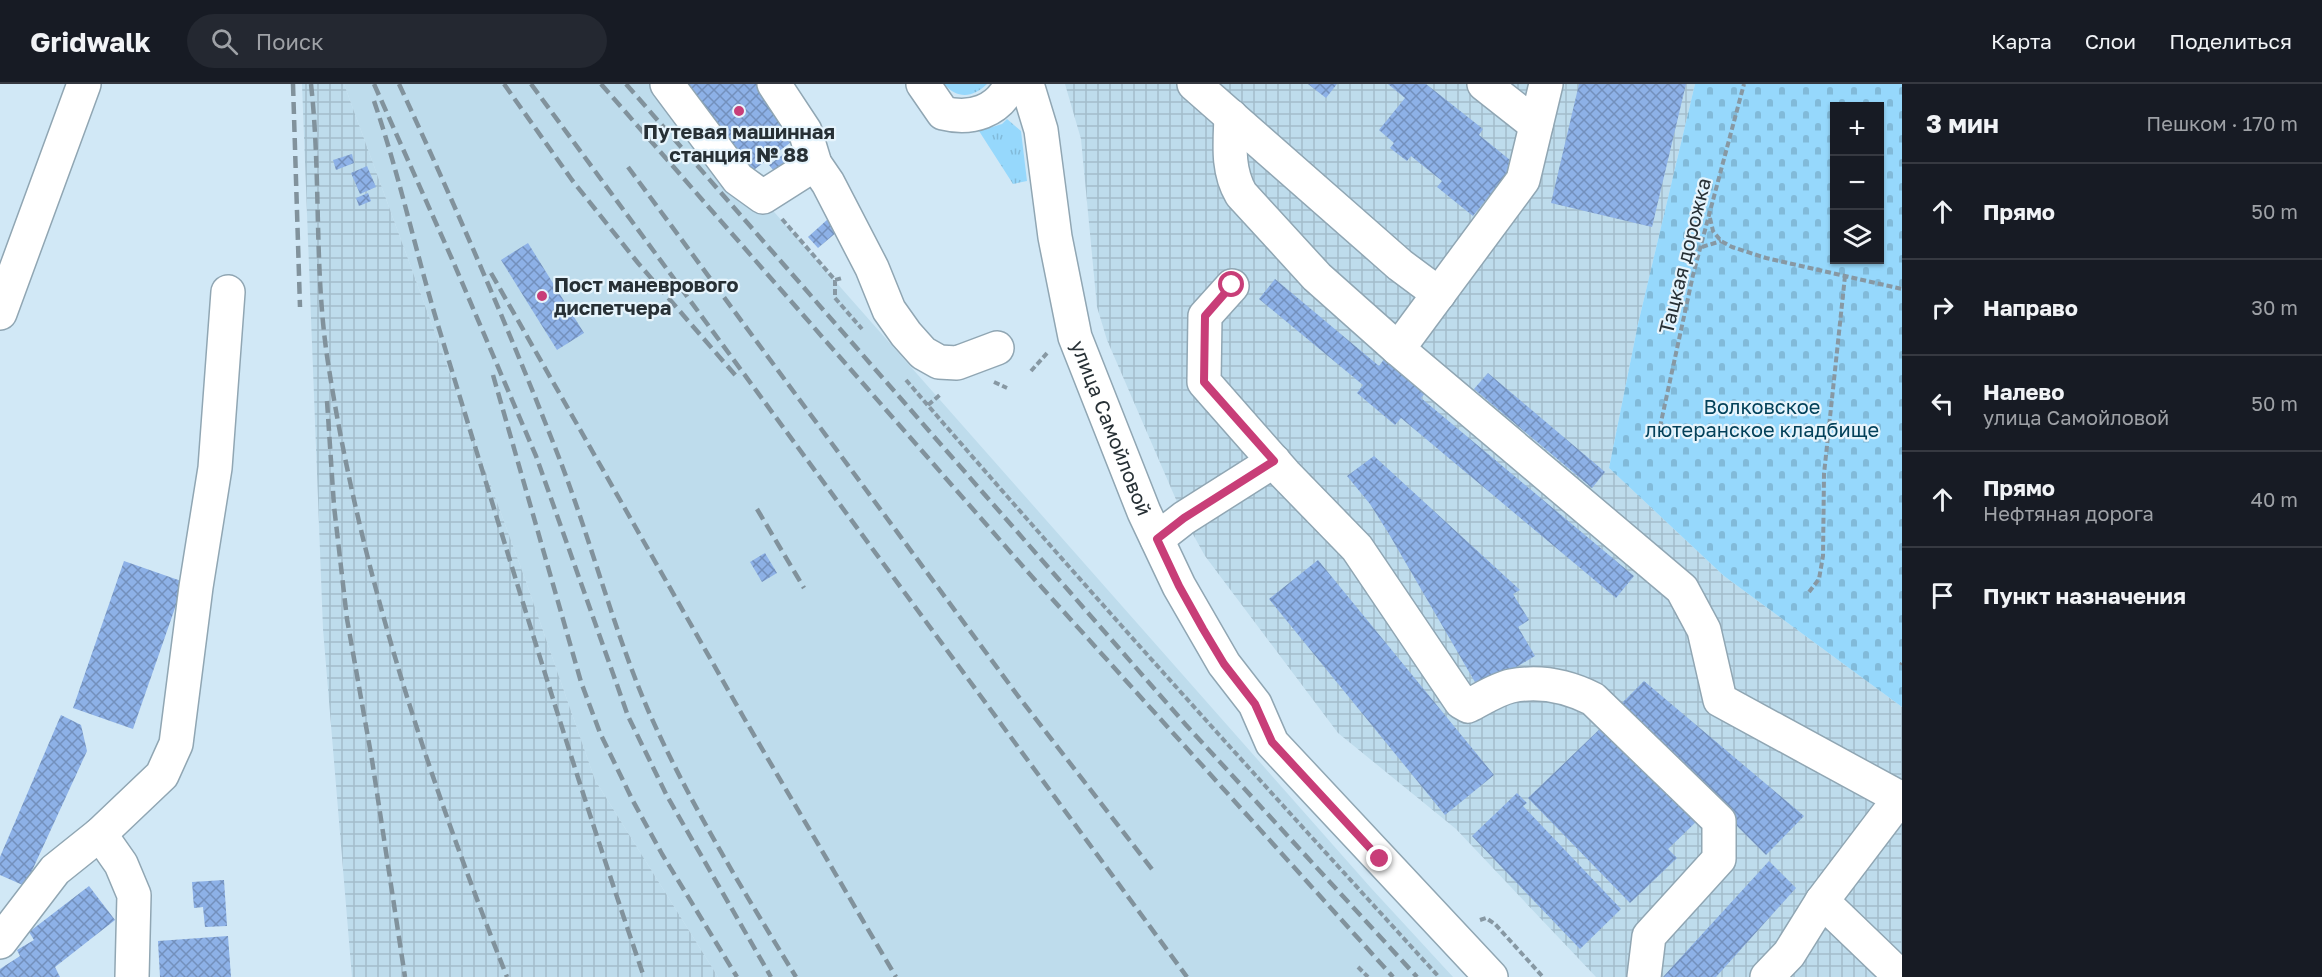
<!DOCTYPE html>
<html lang="ru">
<meta charset="utf-8">
<style>
body{margin:0;font-family:"Golos Text",sans-serif;background:#242831;color:#f1f3f6}
.controls{position:absolute;right:18px;top:18px;display:grid;overflow:hidden;border-radius:0px;box-shadow:0 2px 4px #0004}
.controls button{width:54px;height:54px;display:grid;place-items:center;padding:0;border:0;border-bottom:2px solid #363941;background:#171b24;color:#f1f3f6;font:30px sans-serif}
.stop{position:absolute;width:18px;height:18px;margin:-14px;border:4px solid #c83e78;border-radius:50%;background:#fff}
.stop.end{background:#c83e78;border-color:#fff;box-shadow:0 2px 6px #0008}
.list{margin:0;padding:0;list-style:none}
h2{display:flex;justify-content:space-between;align-items:center;height:78px;margin:0;padding:0 24px;font-size:26px}
h2 small{font-size:20px;font-weight:400;color:#9ea1a6}
.list li{display:grid;grid-template-columns:39px 1fr auto;gap:18px;align-items:center;box-sizing:border-box;height:96px;padding:0 24px;border-top:2px solid #363941}
.list b{display:block;font-size:22px;white-space:nowrap}
.list p{margin:0;font-size:20px;white-space:nowrap;color:#9ea1a6}
.list em{font-size:20px;font-style:normal;color:#9ea1a6}
.icon{flex:none;width:33px;height:33px;fill:none;stroke:currentColor;stroke-width:2;stroke-linecap:round;stroke-linejoin:round}
.map{position:relative;flex:none;width:1902px;height:893px;overflow:hidden}
header{display:flex;align-items:center;gap:36px;box-sizing:border-box;height:84px;padding:0 30px;background:#171b24;border-bottom:2px solid #363941}
header strong{font-size:28px}
nav{display:flex;gap:33px;margin-inline-start:auto;font-size:21px}
.search{width:420px;height:54px;background:#242831;display:flex;align-items:center;gap:15px;box-sizing:border-box;padding:0 21px;border-radius:33px;color:#9ea1a6;font-size:22px}
main{display:flex}
aside{flex:1;background:#171b24}
.map>svg:first-child{display:block}
.built{fill:#bedcec}
.industrial{fill:url(#industrial-grid)}
.grass{fill:url(#grass-tufts)}
.cemetery{fill:url(#cemetery-stones);fill-rule:evenodd}
.building{fill:url(#building-cross-hatch)}
.lines{fill:none;stroke-linecap:round;stroke-linejoin:round}
.minor-casing{stroke:#90a6b3;stroke-width:36}
.path{stroke:#8798a3;stroke-width:4;stroke-dasharray:6 3;stroke-linecap:butt}
.minor{stroke:#fff;stroke-width:33}
.rail{stroke:#81929c;stroke-width:4.5;stroke-dasharray:12 6;stroke-linecap:butt}
.route{stroke:#c83e78;stroke-width:8}
.poi-dot{fill:#c83e78;stroke:#e6f4fc;stroke-width:2}
.labels{text-anchor:middle;stroke-width:4.5;stroke-linejoin:round;paint-order:stroke}
.poi-label{font-size:20px;font-weight:bold;fill:#273035;stroke:#e6f4fc}
.street-label{font-size:20px;fill:#273035;stroke:#e6f4fc}
.park-label{font-size:20px;fill:#03415a;stroke:#e6f4fc}
</style>
<header>
<strong>Gridwalk</strong>
<div class="search"><svg class="icon" aria-label="search" viewBox="0 0 24 24"><circle cx="10" cy="10" r="6"/><path d="M15 15l6 6"/></svg>Поиск</div>
<nav><a>Карта</a><a>Слои</a><a>Поделиться</a></nav>
</header>
<main>
<div class="map">
<svg width="1902" height="893" viewBox="0 0 1902 893">
<defs>
<pattern id="industrial-grid" width="8" height="8" patternUnits="userSpaceOnUse" patternTransform="scale(1.5)"><rect width="8" height="8" fill="#bedcec"/><path d="M0 4h8M4 0v8" fill="none" stroke="#a3bdcb"/></pattern>
<pattern id="grass-tufts" width="24" height="20" patternUnits="userSpaceOnUse" patternTransform="scale(1.5)"><rect width="24" height="20" fill="#96d8fc"/><path d="M3 7l-1-3M5 7V3M7 7l1-3M15 17l-1-3M17 17v-4M19 17l1-3" fill="none" stroke="#81bad9"/></pattern>
<pattern id="cemetery-stones" width="16" height="16" patternUnits="userSpaceOnUse" patternTransform="scale(1.5)"><rect width="16" height="16" fill="#96d8fc"/><path d="M2 7V4a2 2 0 0 1 4 0v3zM10 15v-3a2 2 0 0 1 4 0v3z" fill="#81bad9"/></pattern>
<pattern id="building-cross-hatch" width="8" height="8" patternUnits="userSpaceOnUse" patternTransform="scale(1.5)"><rect width="8" height="8" fill="#8db1e7"/><path d="M0 0l8 8M0 8l8-8" fill="none" stroke="#7390bc"/></pattern>
</defs>
<rect width="100%" height="100%" fill="#d1e8f6"/>
<path class="built" d="M344,0h317l710,804 82,89h-735l-123,-197 -71,-204z"/>
<path class="industrial" d="M302,0h42l180,492 71,204 123,197h-366l-29,-348z
M1065,0h630l-57,240 -29,144 115,108 178,131v270h-306l-140,-148 -118,-96 -133,-177 -21,-38 -77,-178 -10,-33 -16,-168z"/>
<path class="grass" d="M944,0h43c-14,14 -30,15 -43,0z
M1007,35l14,12 6,50 -14,3 -34,-53 23,-7z"/>
<path class="cemetery" d="M1695,0h207v623l-178,-131 -115,-108 29,-144zM1834,22h46v154h-46z"/>
<path class="building" d="M681,0h78l39,53 -51,38z
M1308,0h29l-11,14z
M1388,0h38l57,45 -4,6 36,29 -42,52 -36,-29 5,-6 -31,-25 -4,5 -17,-13 4,-5 -15,-13 26,-32z
M1579,0h107l-34,143 -101,-24z
M792,64l8,11 -22,17 -9,-11z
M352,70l2,9 -18,7 -3,-10z
M367,82l9,21 -16,7 -9,-21z
M368,109l3,8 -12,5 -3,-8z
M828,135l10,12 -20,17 -10,-11z
M528,159l56,90 -27,17 -56,-90z
M1275,195l104,87 6,-8 41,34 -5,6 213,178 -18,22 -215,-180 -6,7 -38,-32 6,-8 -104,-86z
M1488,289l117,99 -13,16 -118,-99z
M1374,372l146,134 -7,4 16,26 -11,7 17,29 -56,33 -90,-155 -19,-30 -23,-28z
M765,469l12,20 -15,9 -12,-20z
M1318,476l176,215 -49,40 -176,-216z
M124,477l60,21 -51,147 -60,-21z
M1644,597l160,135 -38,39 -148,-148z
M61,631l20,10 6,26 -62,135 -25,-11v-18z
M1606,639l93,96 -31,30 9,9 -47,45 -102,-105z
M1517,709l10,10 -4,3 98,103 -41,40 -108,-113z
M1769,777l27,27 -80,89h-53z
M224,796l3,46 -22,1 -2,-20 -9,1 -2,-26z
M89,802l26,34 -60,47 5,10h-60v-8l20,-13 -3,-6 17,-10 -5,-8z
M228,852l3,41h-71l-2,-36z"/>
<g class="lines">
<defs>
<g id="minor">
<path d="M667,0l71,95 25,18 52,-33"/>
<path d="M774,0l31,47 10,33 13,19 44,85 17,42 17,24 17,19 16,9 18,1 40,-15"/>
<path d="M923,0l20,29c28,7 55,-1 68,-29"/>
<path id="s1" d="M1027,0l14,46 14,107 20,100 69,175 35,74 45,78 31,40 17,39 219,234"/>
<path d="M1194,0l206,181 39,29"/>
<path d="M1484,0l52,41"/>
<path d="M1231,32c-1,28 -4,54 10,78l76,83 81,72 125,-169 23,-96"/>
<path d="M1232,202l-27,30 -1,66 81,92 72,74 104,154 7,4c14,-7 29,-17 43,-20 30,-6 56,0 82,13l126,122v38l-70,77 -5,41"/>
<path d="M0,229l84,-229"/>
<path d="M1398,265l284,240 22,41 16,70 180,98"/>
<path d="M1157,455l27,-21 90,-57"/>
<path d="M100,750l21,30 13,31 -2,82"/>
<path d="M1822,817l79,76"/>
<path d="M0,858l55,-72 45,-36 62,-59 14,-31 20,-157 19,-119 13,-176"/>
<path d="M1767,893l22,-23 33,-53 78,-103 2,1"/>
</g>
</defs>
<use href="#minor" class="minor-casing"/>
<path class="path" d="M1710,134l3,13 8,10 11,6 34,11 136,31
M782,135l53,61 7,-2
M1702,163l19,-6
M835,196v18l27,31
M1031,287l17,-19
M906,296c174,202 353,400 533,597
M994,298l13,6
M928,321l13,-11
M1658,352l35,-161 51,-191
M1809,508l10,-13 4,-23 1,-82 21,-198
M1901,581l1,-2
M1480,836l6,-2 9,6 48,53
M1358,883l10,10"/>
<use href="#minor" class="minor"/>
<path class="rail" d="M293,0l7,223
M311,0c10,90 3,182 16,272 32,214 101,421 180,621
M374,0l78,175 84,197 92,260 39,80 104,181
M399,0c56,121 109,243 157,366 34,86 56,176 92,260 40,91 96,182 148,267
M504,0l68,96 66,83 98,113
M531,0l656,893
M601,0l426,487 366,406
M626,0l560,641 231,252
M374,17c25,73 41,148 63,221 67,219 133,439 207,655
M628,83l390,529 137,177
M491,189l253,445 152,259
M493,291l88,307 19,51 33,68 29,53 75,123
M327,317l7,105 13,113 25,141 33,217
M757,425l47,79"/>
</g>
<g class="lines">
<path class="route" d="M1232,201l-27,31 -1,66 70,79 -90,57 -27,21 22,47 24,43 21,35 31,40 17,38 108,117"/>
</g>
<g class="poi-dot">
<circle cx="739" cy="27" r="6"/>
<circle cx="542" cy="212" r="6"/>
</g>
<g class="labels">
<g class="poi-label">
<text x="739" y="55">Путевая машинная<tspan x="739" dy="23">станция № 88</tspan></text>
<text x="554" y="208" text-anchor="start">Пост маневрового<tspan x="554" dy="23">диспетчера</tspan></text>
</g>
<g class="street-label">
<text transform="translate(1685 172) rotate(-76)" y="7">Тацкая дорожка</text>
<text dy="7" stroke="none"><textPath href="#s1" startOffset="356">улица Самойловой</textPath></text>
</g>
<g class="park-label">
<text x="1762" y="330">Волковское<tspan x="1762" dy="23">лютеранское кладбище</tspan></text>
</g>
</g>
</svg>
<div class="controls">
<button>+</button>
<button>−</button>
<button><svg class="icon" aria-label="layers" viewBox="0 0 24 24"><path d="M12 4l9 5-9 5-9-5zM3 14l9 5 9-5"/></svg></button>
</div>
<div class="stop" style="left:1232px;top:201px"></div>
<div class="stop end" style="left:1380px;top:775px"></div>
</div>
<aside>
<h2>3 мин<small>Пешком · 170 m</small></h2>
<ul class="list">
<li><svg class="icon" aria-label="ahead" viewBox="0 0 24 24"><path d="M12 20V5M6 11l6-6 6 6"/></svg><div><b>Прямо</b></div><em>50 m</em></li>
<li><svg class="icon" aria-label="right" viewBox="0 0 24 24"><path d="M7 20v-9h11M14 6l5 5-5 5"/></svg><div><b>Направо</b></div><em>30 m</em></li>
<li><svg class="icon" aria-label="left" viewBox="0 0 24 24"><path d="M17 20v-9H6M10 6l-5 5 5 5"/></svg><div><b>Налево</b><p>улица Самойловой</p></div><em>50 m</em></li>
<li><svg class="icon" aria-label="ahead" viewBox="0 0 24 24"><path d="M12 20V5M6 11l6-6 6 6"/></svg><div><b>Прямо</b><p>Нефтяная дорога</p></div><em>40 m</em></li>
<li><svg class="icon" aria-label="arrive" viewBox="0 0 24 24"><path d="M6 21V4h12l-3 4 3 4H6"/></svg><div><b>Пункт назначения</b></div></li>
</ul>
</aside>
</main>
